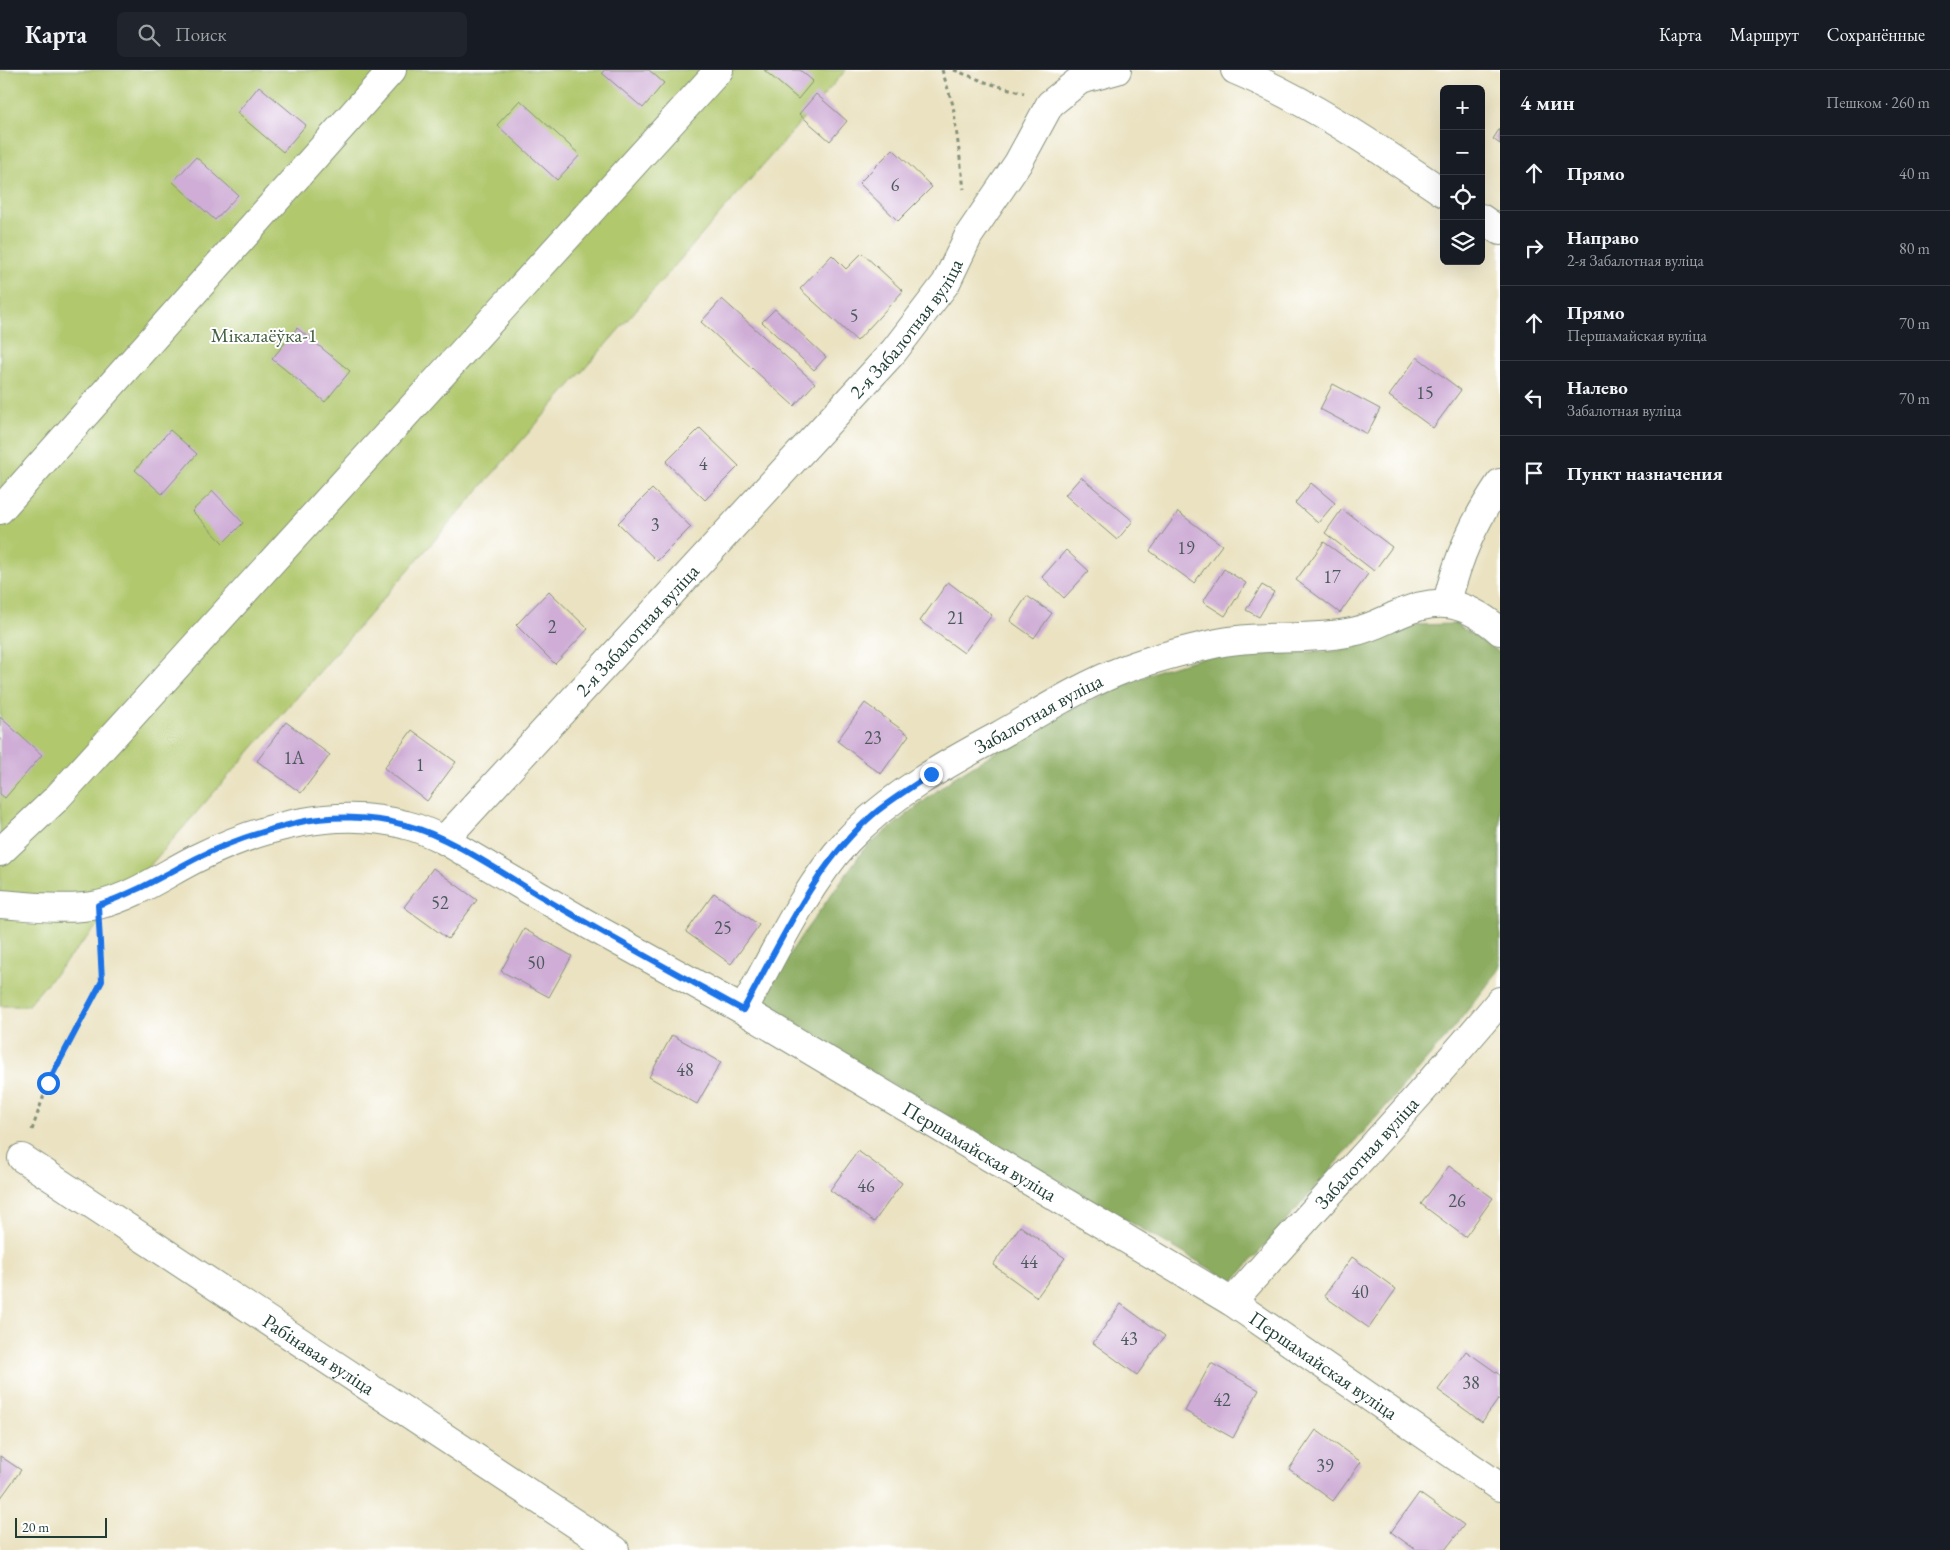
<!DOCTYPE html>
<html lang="ru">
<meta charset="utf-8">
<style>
body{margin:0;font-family:"EB Garamond",serif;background:#20242c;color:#f1f3f6}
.controls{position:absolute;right:15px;top:15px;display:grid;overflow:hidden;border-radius:8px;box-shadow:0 5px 20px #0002}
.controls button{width:45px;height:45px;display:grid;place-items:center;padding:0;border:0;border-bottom:1px solid #363941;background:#171b24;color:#f1f3f6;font:25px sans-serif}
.scale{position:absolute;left:15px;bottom:12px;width:92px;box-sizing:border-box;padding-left:5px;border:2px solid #1f3d34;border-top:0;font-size:14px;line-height:18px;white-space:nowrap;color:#1f3d34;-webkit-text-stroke:4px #fff;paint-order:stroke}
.stop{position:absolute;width:15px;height:15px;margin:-11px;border:4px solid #1a73e8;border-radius:50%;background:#fff}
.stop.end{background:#1a73e8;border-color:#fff;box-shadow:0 1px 5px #0008}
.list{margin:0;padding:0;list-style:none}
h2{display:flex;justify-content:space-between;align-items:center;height:65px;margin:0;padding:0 20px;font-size:21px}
h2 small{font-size:16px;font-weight:400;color:#9ea1a6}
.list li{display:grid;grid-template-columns:32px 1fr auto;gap:15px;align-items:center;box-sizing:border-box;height:75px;padding:0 20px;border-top:1px solid #363941}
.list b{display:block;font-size:19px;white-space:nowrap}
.list p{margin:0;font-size:16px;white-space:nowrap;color:#9ea1a6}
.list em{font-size:16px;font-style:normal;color:#9ea1a6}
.icon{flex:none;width:28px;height:28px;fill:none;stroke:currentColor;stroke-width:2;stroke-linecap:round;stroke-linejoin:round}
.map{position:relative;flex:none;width:1500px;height:1480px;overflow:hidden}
header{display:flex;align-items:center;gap:30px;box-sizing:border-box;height:70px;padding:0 25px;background:#171b24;border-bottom:1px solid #363941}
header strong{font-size:24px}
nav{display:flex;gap:28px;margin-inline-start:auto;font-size:18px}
.search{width:350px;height:45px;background:#20242c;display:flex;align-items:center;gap:12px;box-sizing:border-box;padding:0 18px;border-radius:8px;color:#9ea1a6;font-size:19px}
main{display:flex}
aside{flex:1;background:#171b24}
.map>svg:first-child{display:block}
.green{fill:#b1c86d;stroke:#688250}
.forest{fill:#8cac60;stroke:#56744a}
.building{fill:#cfadd6}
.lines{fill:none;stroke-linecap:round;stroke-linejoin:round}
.street-casing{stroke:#84907a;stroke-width:30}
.path{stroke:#84907a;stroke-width:3;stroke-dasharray:4 4;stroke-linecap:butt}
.street{stroke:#fff;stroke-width:28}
.route{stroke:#1a73e8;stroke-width:6}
.labels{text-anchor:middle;stroke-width:4;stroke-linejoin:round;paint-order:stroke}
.number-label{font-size:18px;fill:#4b595c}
.street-label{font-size:20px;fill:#1f3d34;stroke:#fff}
.park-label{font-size:20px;fill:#446042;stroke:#fff}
</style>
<header>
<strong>Карта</strong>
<div class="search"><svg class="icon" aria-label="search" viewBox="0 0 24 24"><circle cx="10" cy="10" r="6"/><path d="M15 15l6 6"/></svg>Поиск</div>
<nav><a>Карта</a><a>Маршрут</a><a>Сохранённые</a></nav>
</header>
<main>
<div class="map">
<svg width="1500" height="1480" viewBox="0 0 1500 1480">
<rect width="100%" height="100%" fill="#fff"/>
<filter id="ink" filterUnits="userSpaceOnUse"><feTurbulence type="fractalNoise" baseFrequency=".02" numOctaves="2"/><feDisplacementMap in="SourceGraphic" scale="10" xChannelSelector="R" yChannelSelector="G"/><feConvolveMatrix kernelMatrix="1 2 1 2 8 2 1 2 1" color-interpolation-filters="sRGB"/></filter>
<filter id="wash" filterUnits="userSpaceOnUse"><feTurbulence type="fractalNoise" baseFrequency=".0096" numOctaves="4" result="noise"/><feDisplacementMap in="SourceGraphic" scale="20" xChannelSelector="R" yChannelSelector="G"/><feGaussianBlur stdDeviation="1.12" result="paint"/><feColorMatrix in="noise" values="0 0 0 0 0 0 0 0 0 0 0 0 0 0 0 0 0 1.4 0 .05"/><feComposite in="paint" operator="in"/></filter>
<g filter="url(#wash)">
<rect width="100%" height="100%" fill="#eae2c1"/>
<path class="green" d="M0,0h846l-819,936h-27z"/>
<path class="forest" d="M1456,554l44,29v316l-52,66 -215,247 -460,-268 -11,-12 14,-27 24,-37 64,-89 89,-71 93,-57 113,-51 42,-12 45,-4 91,-3 74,-26z"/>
<g id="blocks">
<path class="building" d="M604,0h45l15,13 -21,25 -41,-35z
M764,0h36l13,11 -15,18z
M259,16l47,39 -23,27 -46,-39z
M816,24l31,27 -17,20 -31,-27z
M520,30l60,55 -23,25 -60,-55z
M1500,58v16l-7,-5z
M893,79l39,38 -34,34 -39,-38z
M196,87l42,38 -23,25 -42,-38z
M862,183l41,38 -46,50 -57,-52 32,-34 14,14z
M722,229l93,84 -21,23 -93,-84z
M775,239l51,48 -12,13 -52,-48z
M297,258l53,43 -25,31 -53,-43z
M1417,287l44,33 -28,38 -44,-32z
M1333,314l47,25 -13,25 -47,-25z
M700,358l39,38 -34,34 -39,-38z
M170,360l27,24 -35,40 -27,-24z
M1081,407l52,44 -16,19 -52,-45z
M1311,413l24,20 -17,20 -23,-20z
M652,419l39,38 -34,34 -39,-38z
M213,421l30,32 -20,20 -31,-32z
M1342,439l50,38 -18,24 -49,-38z
M1178,442l44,33 -28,38 -44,-32z
M1324,472l44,32 -28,39 -44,-33z
M1066,480l23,21 -25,27 -22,-21z
M1224,499l22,14 -21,33 -22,-14z
M948,512l44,33 -28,38 -44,-32z
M1262,515l12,7 -15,25 -13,-7z
M549,521l39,38 -33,35 -39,-39z
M1027,526l25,17 -18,25 -24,-17z
M865,633l44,32 -28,39 -44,-33z
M0,647l42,38 -37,43 -5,-4z
M286,652l44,33 -29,38 -44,-32z
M412,660l44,32 -29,39 -43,-33z
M433,798l44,32 -29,39 -44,-32z
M714,823l45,32 -28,39 -45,-32z
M524,859l48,27 -23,41 -48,-26z
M672,965l49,27 -24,42 -48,-27z
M858,1081l44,32 -28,39 -44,-32z
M1449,1096l44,32 -28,39 -44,-33z
M1020,1156l45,32 -28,39 -44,-32z
M1352,1187l44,32 -27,39 -45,-32z
M1121,1234l44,32 -28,39 -44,-32z
M1466,1281l34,24v22l-18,25 -44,-32z
M1211,1293l48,27 -26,48 -48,-27z
M1316,1360l45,32 -28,39 -44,-32z
M0,1386l21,14 -21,29z
M1419,1423l45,32 -19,25h-29l-25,-18z"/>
</g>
</g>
<g filter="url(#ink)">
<use href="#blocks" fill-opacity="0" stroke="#84907a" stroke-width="1"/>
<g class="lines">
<defs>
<g id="street">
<path d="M1235,0c76,32 141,77 209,123"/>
<path d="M1481,148l19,13"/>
<path d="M0,440l392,-440"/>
<path d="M1447,532c12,-47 26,-79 53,-119"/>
<path id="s1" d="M444,770l450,-489 52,-68 23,-48 49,-72 32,-59 30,-24 37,-10"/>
<path d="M0,782l55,-52 664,-730"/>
<path id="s2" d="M0,834c31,2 67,7 98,1 35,-8 67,-31 99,-47 63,-31 139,-52 209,-33 13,3 26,9 38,15l145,85 154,85 489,292 268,185"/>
<path id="s3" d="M743,940c32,-57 60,-120 104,-169 42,-45 97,-76 151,-105 41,-23 82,-50 127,-67 30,-11 61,-19 93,-26 44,-9 90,-2 134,-11 17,-3 31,-11 47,-18 41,-19 68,-11 101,17"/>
<path id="s4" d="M22,1088l593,392"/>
<path id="s5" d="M1232,1232c88,-101 182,-197 268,-301"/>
</g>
</defs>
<use href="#street" class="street-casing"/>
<path class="path" d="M942,0l11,35 11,84
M954,0l34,13 36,10
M32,1060l16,-47 54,-102 -2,-46"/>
<use href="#street" class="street"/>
</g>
</g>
<g class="lines" filter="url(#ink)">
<path class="route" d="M48,1013l54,-102 -4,-76c35,-11 66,-30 99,-47 32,-16 65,-27 99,-35 34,-8 76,-7 109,2 45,11 97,48 137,72 66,39 134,76 201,113 37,-66 72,-147 132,-197 17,-14 37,-26 56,-39"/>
</g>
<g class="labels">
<g class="number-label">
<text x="895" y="121">6</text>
<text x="854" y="252">5</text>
<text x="1425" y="329">15</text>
<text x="703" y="400">4</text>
<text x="655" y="461">3</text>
<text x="1186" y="484">19</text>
<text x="1332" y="513">17</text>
<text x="956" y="554">21</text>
<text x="552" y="563">2</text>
<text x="873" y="674">23</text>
<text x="294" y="694">1А</text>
<text x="420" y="701">1</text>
<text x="440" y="839">52</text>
<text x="723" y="864">25</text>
<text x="536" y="899">50</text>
<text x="685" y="1006">48</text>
<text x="866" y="1122">46</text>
<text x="1457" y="1137">26</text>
<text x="1029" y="1198">44</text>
<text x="1360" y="1228">40</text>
<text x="1129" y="1275">43</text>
<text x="1471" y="1319">38</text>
<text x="1222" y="1336">42</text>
<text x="1325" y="1402">39</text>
</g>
<g class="street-label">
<text dy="7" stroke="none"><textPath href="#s1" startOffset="690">2-я Забалотная вуліца</textPath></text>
<text dy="7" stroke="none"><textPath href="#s1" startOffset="285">2-я Забалотная вуліца</textPath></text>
<text dy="7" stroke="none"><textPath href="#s3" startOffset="430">Забалотная вуліца</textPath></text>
<text dy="7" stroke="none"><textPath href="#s2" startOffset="1085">Першамайская вуліца</textPath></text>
<text dy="7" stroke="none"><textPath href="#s5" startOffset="201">Забалотная вуліца</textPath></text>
<text dy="7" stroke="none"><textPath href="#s4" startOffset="356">Рабінавая вуліца</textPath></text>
<text dy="7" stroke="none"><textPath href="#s2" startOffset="1490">Першамайская вуліца</textPath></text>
</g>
<g class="park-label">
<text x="264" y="272">Мікалаёўка-1</text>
</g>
</g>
</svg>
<div class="controls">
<button>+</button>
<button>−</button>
<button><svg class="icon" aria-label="locate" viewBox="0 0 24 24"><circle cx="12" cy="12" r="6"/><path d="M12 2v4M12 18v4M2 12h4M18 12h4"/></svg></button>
<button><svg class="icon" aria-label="layers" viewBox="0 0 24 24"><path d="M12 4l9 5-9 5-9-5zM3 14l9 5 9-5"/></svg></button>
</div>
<div class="scale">20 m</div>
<div class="stop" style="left:48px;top:1013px"></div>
<div class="stop end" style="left:931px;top:704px"></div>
</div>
<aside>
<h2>4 мин<small>Пешком · 260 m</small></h2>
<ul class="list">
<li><svg class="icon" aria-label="ahead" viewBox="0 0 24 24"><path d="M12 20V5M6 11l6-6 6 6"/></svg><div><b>Прямо</b></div><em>40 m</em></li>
<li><svg class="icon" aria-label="right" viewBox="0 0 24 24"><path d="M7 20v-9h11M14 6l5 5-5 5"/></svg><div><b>Направо</b><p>2-я Забалотная вуліца</p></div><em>80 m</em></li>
<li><svg class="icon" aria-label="ahead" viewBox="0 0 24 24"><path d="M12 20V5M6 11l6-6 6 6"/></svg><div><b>Прямо</b><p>Першамайская вуліца</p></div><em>70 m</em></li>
<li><svg class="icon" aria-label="left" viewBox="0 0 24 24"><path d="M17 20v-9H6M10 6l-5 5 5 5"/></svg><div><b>Налево</b><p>Забалотная вуліца</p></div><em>70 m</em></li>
<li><svg class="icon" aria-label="arrive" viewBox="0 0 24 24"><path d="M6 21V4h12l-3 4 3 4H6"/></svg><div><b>Пункт назначения</b></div></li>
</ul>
</aside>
</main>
